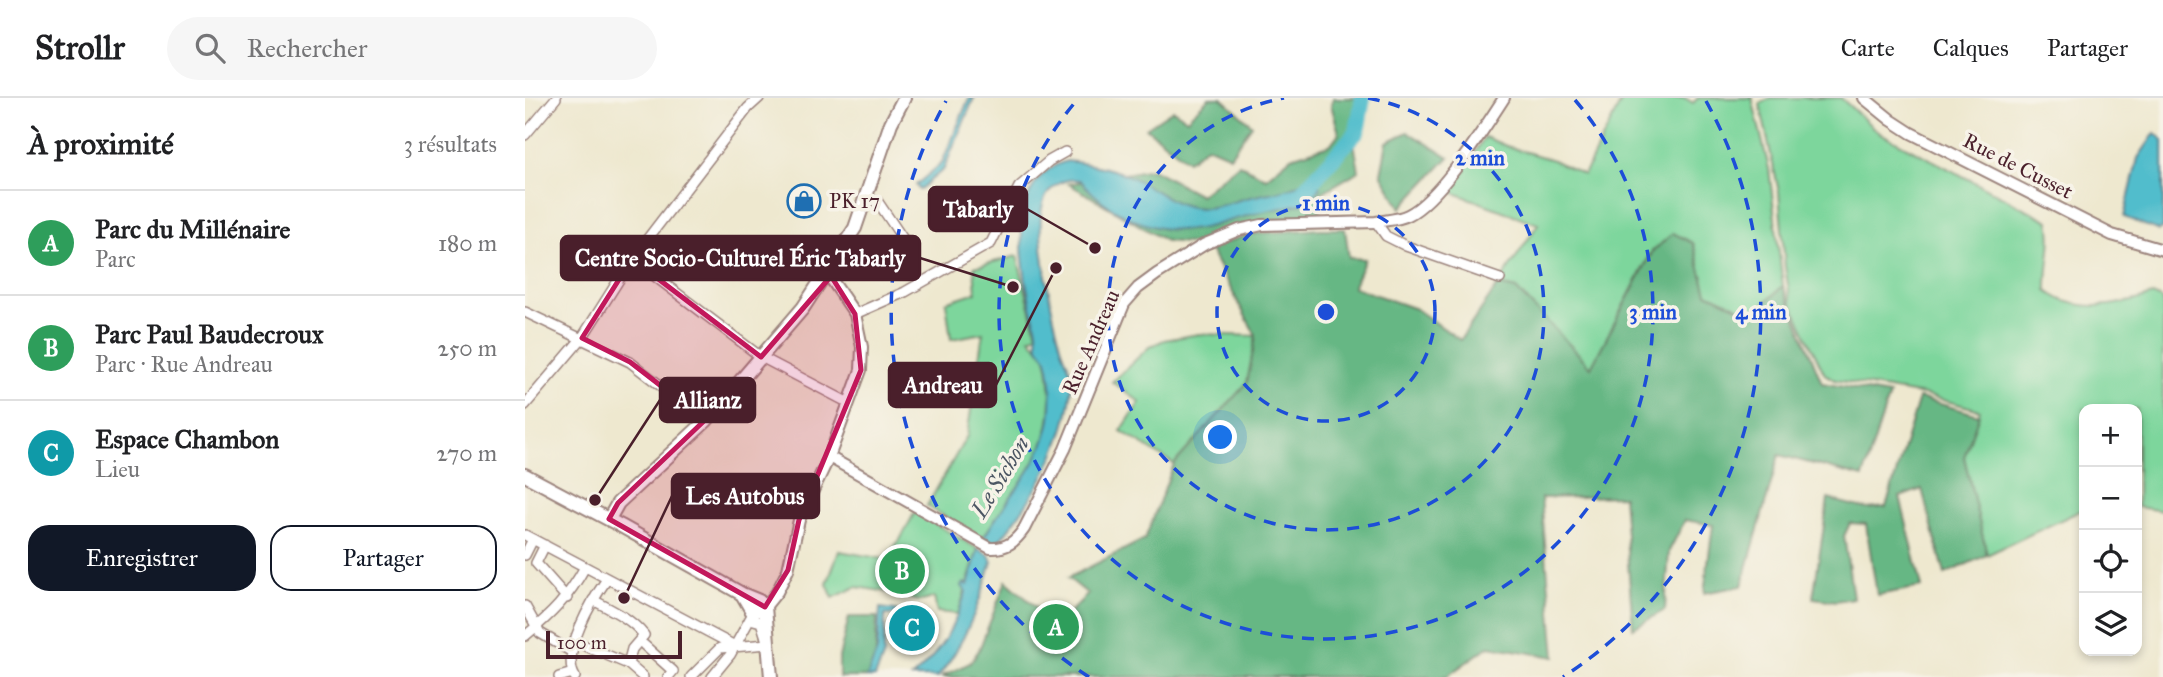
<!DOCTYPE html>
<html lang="fr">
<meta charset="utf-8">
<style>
body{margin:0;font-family:"IM FELL Great Primer",serif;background:#f6f6f6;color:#202124}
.controls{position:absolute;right:21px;bottom:21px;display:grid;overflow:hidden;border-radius:14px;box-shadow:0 4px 10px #0003}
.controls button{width:63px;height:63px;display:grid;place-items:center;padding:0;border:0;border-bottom:2px solid #e0e0e0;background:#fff;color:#202124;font:35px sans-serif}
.scale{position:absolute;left:21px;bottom:18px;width:136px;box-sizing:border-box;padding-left:7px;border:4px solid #4a1f2b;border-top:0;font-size:19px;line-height:24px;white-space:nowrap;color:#4a1f2b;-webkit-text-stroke:5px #f7f3e8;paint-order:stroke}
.you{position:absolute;left:696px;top:340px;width:24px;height:24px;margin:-18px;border:5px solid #fff;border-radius:50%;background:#1a73e8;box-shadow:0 0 0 10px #1a73e833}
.badge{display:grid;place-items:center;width:46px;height:46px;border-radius:50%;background:#111827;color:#fff;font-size:23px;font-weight:700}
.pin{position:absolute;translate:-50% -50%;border:4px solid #fff;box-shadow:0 2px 7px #0006}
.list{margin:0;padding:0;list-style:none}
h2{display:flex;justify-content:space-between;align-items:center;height:91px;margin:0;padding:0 28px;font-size:30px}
h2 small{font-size:23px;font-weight:400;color:#757577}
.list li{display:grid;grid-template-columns:46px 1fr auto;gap:21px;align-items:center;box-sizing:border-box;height:105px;padding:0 28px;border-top:2px solid #e0e0e0}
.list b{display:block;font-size:26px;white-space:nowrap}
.list p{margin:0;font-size:23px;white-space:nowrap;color:#757577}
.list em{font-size:23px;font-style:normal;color:#757577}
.actions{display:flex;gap:14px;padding:21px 28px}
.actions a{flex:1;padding:16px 0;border:2px solid #111827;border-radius:21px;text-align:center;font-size:24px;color:#111827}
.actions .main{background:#111827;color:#fff}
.icon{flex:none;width:38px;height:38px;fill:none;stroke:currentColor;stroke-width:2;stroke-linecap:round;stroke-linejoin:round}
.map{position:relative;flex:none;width:1638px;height:579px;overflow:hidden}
header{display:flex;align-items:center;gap:42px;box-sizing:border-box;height:98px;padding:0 35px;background:#fff;border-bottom:2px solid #e0e0e0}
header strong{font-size:33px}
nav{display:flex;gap:38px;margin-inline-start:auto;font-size:24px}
.search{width:490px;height:63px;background:#f6f6f6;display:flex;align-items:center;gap:18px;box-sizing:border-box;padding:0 24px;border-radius:38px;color:#757577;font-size:26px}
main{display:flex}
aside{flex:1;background:#fff}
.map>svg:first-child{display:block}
.green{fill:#7dd69c;stroke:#647a64;stroke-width:2}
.forest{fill:#66b784;stroke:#586b58;stroke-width:2}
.water{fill:#51bdcc;stroke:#4e6e7c;stroke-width:2}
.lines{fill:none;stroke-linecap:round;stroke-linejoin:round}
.river{stroke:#51bdcc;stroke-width:16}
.minor-casing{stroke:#9c847d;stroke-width:12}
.tertiary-casing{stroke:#9c847d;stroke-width:14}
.secondary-casing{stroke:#9c847d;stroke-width:16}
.minor{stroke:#fff;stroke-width:9}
.tertiary{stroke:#fff;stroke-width:10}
.secondary{stroke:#fff;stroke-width:12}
.marked{fill:#c2185b;fill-opacity:0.2;stroke:#c2185b;stroke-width:5;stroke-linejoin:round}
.ring{fill:none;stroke:#1d4ed8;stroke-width:3.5;stroke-dasharray:12 9}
.labels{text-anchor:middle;stroke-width:7;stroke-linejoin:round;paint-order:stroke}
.street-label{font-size:21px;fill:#4a1f2b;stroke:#f7f3e8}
.poi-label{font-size:21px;fill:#4a1f2b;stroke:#f7f3e8;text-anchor:start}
.water-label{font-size:23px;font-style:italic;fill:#4c5663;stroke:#f7f3e8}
.centre{fill:#1d4ed8;stroke:#f7f3e8;stroke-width:3.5}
.ring-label{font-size:21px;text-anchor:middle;font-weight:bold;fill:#1d4ed8;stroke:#f7f3e8;stroke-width:7;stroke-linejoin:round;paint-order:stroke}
.leader{fill:none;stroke:#4a1f2b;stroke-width:2.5}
.callout-dot{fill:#4a1f2b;stroke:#f7f3e8;stroke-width:2.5}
.callout{fill:#4a1f2b;stroke:#4a1f2b;stroke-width:2.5}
.callout-label{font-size:23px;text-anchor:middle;font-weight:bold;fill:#fff}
</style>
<header>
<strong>Strollr</strong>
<div class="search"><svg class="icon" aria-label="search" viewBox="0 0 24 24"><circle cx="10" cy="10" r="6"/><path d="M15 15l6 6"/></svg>Rechercher</div>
<nav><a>Carte</a><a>Calques</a><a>Partager</a></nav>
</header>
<main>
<aside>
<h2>À proximité<small>3 résultats</small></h2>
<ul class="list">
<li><span class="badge" style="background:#2e9e5b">A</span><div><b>Parc du Millénaire</b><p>Parc</p></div><em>180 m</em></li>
<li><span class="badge" style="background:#2e9e5b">B</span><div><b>Parc Paul Baudecroux</b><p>Parc · Rue Andreau</p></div><em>250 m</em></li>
<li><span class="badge" style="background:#0f9aa8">C</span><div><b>Espace Chambon</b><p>Lieu</p></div><em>270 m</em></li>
</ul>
<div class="actions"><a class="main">Enregistrer</a><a>Partager</a></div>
</aside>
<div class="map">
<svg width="1638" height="579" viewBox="0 0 1638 579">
<rect width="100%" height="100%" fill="#f7f3e8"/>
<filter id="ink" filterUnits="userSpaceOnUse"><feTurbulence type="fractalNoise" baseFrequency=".0143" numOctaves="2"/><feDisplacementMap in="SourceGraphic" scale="14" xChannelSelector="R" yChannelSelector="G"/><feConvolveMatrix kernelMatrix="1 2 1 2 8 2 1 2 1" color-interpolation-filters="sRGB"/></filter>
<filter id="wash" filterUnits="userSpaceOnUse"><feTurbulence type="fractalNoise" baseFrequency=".00686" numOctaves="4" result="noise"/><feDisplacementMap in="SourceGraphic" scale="28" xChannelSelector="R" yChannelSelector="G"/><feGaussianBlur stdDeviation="1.57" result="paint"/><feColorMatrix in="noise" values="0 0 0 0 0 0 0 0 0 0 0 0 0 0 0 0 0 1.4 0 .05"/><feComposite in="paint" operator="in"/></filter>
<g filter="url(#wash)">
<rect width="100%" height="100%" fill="#eee8cf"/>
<path class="green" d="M1098,0h62l8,5 5,-5h54l17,71 14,117 -30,28 -46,-21 -14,-50 -41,8 -61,117 -75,-79 -18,-4 40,-61 -89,-33 36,-54 21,9 47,14 31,15z
M1245,0h71l37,34 171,89c5,22 -3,46 -2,70 29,23 73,15 106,4l10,5v211l-26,-4v-98h-53v100l-97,46 -23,-98 16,-47 -56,-15 -89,-15 -11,-7 -33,-70 -6,-36 -6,-75 -19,-88z
M492,158l20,79 -7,3c4,6 10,9 14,16 5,9 5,21 6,31 8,69 -37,100 -67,154l-56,-33 40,-70 16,-103 -32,6 -5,-37 30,-10 -2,-25z
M674,236l57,2 -9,47 -73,81 -53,-33 19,-29 -28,-20 37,-35 15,-7z
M390,414l63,37 -20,65 -21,-2 -3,-15c-9,4 -16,6 -25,1v-3l-53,-8 -23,11 -6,-14 12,-33 45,8 16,-19z"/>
<path class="forest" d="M684,0h13l30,27 -22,31 -23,-10 -19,15 -42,-33 27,-18 14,9z
M808,0h31l-10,45 5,28 -41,24 3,21 -82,9 -42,19 -31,-3 -97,-57 83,-15 48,26 39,-31 27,14 25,-21 39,-12 9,-12 -8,-28z
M883,34l41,25 -48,51 -20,-34 6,-32z
M795,131h25l4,29 16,1 -12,28 63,22 44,31 38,-55 18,4 75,78 62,-116 20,-18 20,10 14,50 46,21 30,-28 39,97 67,12 -26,82 -84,-22 -37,131 -38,7 9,-68 -28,-5 -16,31 -4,59 -32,18 -10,-132 -82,2 14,159 -66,-11 -43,31h-505l29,-14 9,-13 27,-69 49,42 6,-2 27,-27 -20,-16 77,-39 29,-75 73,-81 9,-47 -47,-88 41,-14z
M1394,300l60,17 -15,42 23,98 -42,19 -23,-85 -22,8 22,90 -45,8 -11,-71 -16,-1 -6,13 9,62 -17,3 -23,-3 15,-99 39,10 19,-2z
M324,519h28l-2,60h-36v-20z"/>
<path class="water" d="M444,0h5l-30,71 -25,21 -3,-5 26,-22z
M1630,35l8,7v89l-4,2 -35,-14 14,-59z
M542,63c24,3 51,8 72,20 22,12 38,27 64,27 17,0 35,-9 52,-12 21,-5 38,-5 55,-20l10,12 -11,12 -8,4c-19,4 -39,7 -58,13 -18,4 -35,12 -53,13 -42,3 -84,-19 -110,-50 -18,-3 -35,9 -38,28 -6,28 11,112 20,141 4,12 11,23 10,36 -4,59 -40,117 -77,161l-12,-7c22,-40 59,-73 67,-120 2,-18 2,-41 -3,-59 -2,-5 -7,-9 -9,-13 -1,-5 0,-15 -2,-21 -13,-49 -35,-146 31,-165z
M453,451l11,6 3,7c-13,42 -26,80 -54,115h-26c30,-26 41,-48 54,-85l-4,-6 2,-3 4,2z
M355,510l17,2 -1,5h-11l-1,40 -9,22h-8l10,-26z"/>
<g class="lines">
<path class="river" d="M774,97l58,-63 6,-34"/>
</g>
</g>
<g filter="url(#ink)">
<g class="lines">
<defs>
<path id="minor" d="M0,37l31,-37
M339,99l14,5 25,37
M851,124l10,14 20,10 94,33
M107,161l129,98 88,46
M0,214l105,50 76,59
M330,216l50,-22 86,-49 28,-56 30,-26 16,-9
M0,307l57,-67 50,-79 116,-151 11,-10
M0,437l210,111
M20,447l-9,18 31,35
M0,457l8,-16
M68,502c19,10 37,18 51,35l-12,14 -4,15
M0,508l15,27 32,19
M0,538c27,-22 43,-38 60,-69
M51,544l52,22 15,13
M119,547l29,26 -5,6
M34,579l14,-4
M50,579c-15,-24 18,-78 32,-98
M166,579l29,-29 48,-4 -7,-22 -11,-3
M187,579l18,-22 21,-38"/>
<path id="tertiary" d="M1339,0l27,22 20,13 201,102 51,15
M304,359l161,91c16,1 25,-6 34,-19l41,-80 59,-145 14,-16 19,-14 48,-30 34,-14 23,-5 114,-3c11,-2 22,-2 32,-7 31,-15 76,-86 96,-117
M240,509l12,-15 11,-22 11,-50 30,-63 32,-87 1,-23 -7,-33 -28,-41"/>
<path id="secondary" d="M0,377l96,51 121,68 17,7 6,6 6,70
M84,421l9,-16 88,-82 97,-113 52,-80 36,-105 13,-25
M217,496l11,19 12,-6"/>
</defs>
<use href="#minor" class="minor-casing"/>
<use href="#tertiary" class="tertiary-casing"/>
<use href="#secondary" class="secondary-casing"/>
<use href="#minor" class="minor"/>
<use href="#tertiary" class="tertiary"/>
<use href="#secondary" class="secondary"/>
</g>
</g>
<path class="marked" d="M107,161l129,98 70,-81 24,38 6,56 -62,150 -11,50 -23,37 -156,-88 9,-16 87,-83 -75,-58 -48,-24z"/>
<g class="ring">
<circle cx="801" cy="214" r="109"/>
<path d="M843 0A218 218 0 1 1 759 0"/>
<path d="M1050 2A327 327 0 1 1 552 2"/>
<path d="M564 579A435 435 0 0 1 421 3M1181 3A435 435 0 0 1 1038 579"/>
</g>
<defs>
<symbol id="shop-ring" viewBox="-11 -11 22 22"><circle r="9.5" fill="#f7f3e8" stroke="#1f6fb2" stroke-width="1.5"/><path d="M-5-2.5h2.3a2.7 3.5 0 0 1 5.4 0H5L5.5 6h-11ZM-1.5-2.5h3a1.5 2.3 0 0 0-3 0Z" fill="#1f6fb2"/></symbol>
</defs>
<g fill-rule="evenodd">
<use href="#shop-ring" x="260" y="84" width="38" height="38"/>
</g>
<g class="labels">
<g class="street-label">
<text transform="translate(1493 68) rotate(27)" y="7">Rue de Cusset</text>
<text transform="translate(566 244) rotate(-66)" y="7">Rue Andreau</text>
</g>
<g class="poi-label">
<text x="304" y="110">PK 17</text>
</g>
<g class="water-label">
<text transform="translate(475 379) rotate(-59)" y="8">Le Sichon</text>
</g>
</g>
<circle cx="801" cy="214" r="10" class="centre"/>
<g class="ring-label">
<text x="955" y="67">2 min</text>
<text x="801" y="112">1 min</text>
<text x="1128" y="221">3 min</text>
<text x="1236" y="221">4 min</text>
</g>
<path class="leader" d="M570 150L502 111M488 189L395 160M531 170L471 287M70 402L135 302M99 500L147 398"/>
<g class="callout-dot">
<circle cx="570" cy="150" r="7"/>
<circle cx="488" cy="189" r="7"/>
<circle cx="531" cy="170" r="7"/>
<circle cx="70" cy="402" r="7"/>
<circle cx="99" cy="500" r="7"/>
</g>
<g class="callout">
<rect x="404" y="89" width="98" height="44" rx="7"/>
<rect x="36" y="138" width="359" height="44" rx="7"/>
<rect x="364" y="265" width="107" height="44" rx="7"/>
<rect x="135" y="280" width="95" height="44" rx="7"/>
<rect x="147" y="376" width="147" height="44" rx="7"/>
</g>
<g class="callout-label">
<text x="453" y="119">Tabarly</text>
<text x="215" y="168">Centre Socio-Culturel Éric Tabarly</text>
<text x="418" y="295">Andreau</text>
<text x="183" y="310">Allianz</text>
<text x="220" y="406">Les Autobus</text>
</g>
</svg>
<div class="controls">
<button>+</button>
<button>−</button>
<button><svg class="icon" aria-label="locate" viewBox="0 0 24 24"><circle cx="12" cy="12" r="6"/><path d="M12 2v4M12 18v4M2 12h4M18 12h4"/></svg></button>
<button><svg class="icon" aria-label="layers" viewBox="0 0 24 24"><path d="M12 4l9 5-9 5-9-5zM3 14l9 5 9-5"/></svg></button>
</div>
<div class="scale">100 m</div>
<div class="you"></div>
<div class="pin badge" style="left:531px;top:529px;background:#2e9e5b">A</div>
<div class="pin badge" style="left:377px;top:473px;background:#2e9e5b">B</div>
<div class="pin badge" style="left:387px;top:530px;background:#0f9aa8">C</div>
</div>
</main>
